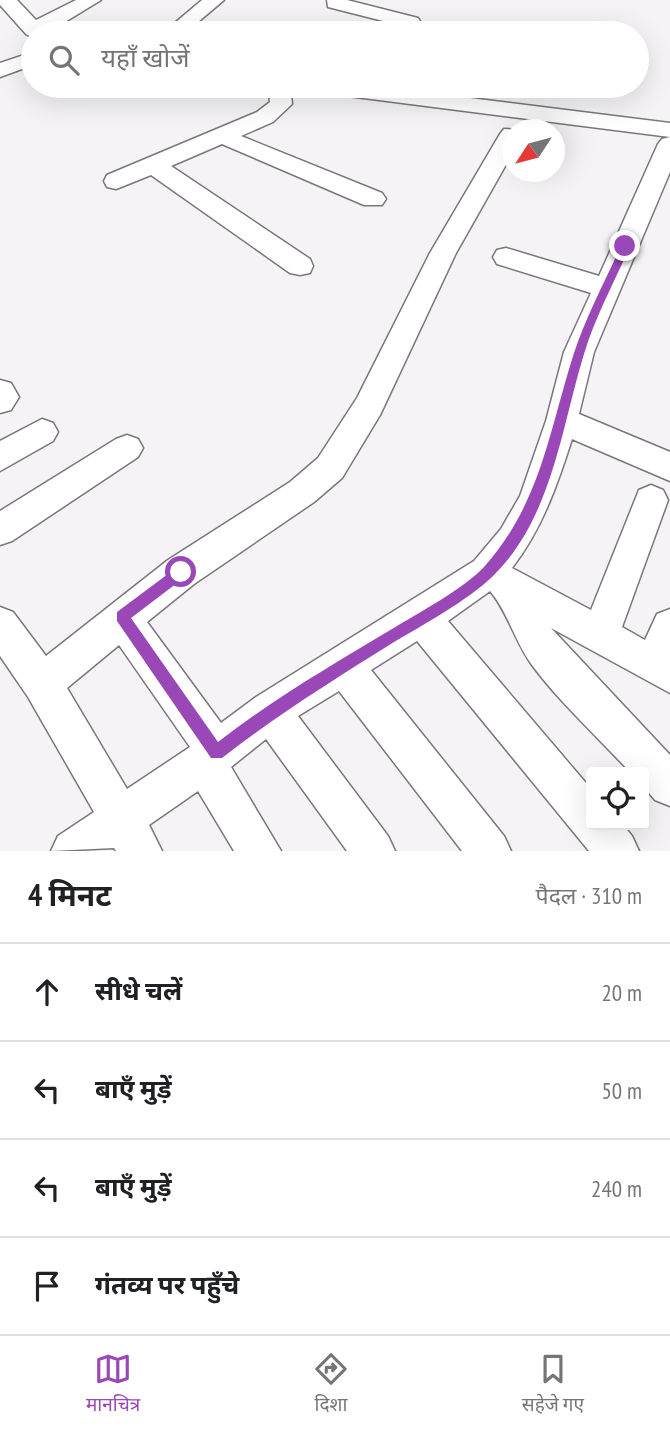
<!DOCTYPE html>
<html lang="hi">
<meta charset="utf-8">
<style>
body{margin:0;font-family:"PT Sans Narrow","Noto Sans Devanagari",sans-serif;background:#f6f6f6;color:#202124}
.controls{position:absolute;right:21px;bottom:21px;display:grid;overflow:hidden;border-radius:7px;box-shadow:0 7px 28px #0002}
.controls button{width:63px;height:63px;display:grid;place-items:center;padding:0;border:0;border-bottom:2px solid #e0e0e0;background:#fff;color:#202124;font:35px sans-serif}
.compass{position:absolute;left:502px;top:119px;width:63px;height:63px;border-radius:50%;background:#fff;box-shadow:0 7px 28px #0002;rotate:234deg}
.stop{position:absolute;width:21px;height:21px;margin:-16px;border:5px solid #9a48b8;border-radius:50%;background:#fff}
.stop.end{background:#9a48b8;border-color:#fff;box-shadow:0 2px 7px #0008}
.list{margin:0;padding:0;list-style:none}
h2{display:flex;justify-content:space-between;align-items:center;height:91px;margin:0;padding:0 28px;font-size:30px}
h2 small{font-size:23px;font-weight:400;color:#757577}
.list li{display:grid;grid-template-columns:46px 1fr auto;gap:21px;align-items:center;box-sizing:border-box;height:98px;padding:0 28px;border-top:2px solid #e0e0e0}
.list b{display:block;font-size:26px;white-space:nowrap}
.list em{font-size:23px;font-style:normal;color:#757577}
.icon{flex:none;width:38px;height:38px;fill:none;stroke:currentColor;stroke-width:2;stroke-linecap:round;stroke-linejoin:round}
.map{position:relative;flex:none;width:670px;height:851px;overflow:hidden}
.search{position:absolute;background:#fff;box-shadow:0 7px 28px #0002;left:21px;right:21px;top:21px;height:77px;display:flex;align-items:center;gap:18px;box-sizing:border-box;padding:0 24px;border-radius:38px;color:#757577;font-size:26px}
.sheet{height:483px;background:#fff}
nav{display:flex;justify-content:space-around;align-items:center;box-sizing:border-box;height:98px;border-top:2px solid #e0e0e0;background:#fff;font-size:19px;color:#757577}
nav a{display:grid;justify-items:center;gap:4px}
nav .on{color:#9a48b8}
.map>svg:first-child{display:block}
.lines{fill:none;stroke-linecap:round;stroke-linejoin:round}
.minor-casing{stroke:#79777a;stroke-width:3}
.minor{fill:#fff;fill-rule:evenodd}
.route{fill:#9a48b8}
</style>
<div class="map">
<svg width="670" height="851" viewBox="0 0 670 851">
<rect width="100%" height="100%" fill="#f5f3f6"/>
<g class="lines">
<defs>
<path id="minor" d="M0,0h17l19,20 40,-20h25l-54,33h-14v5l-7,-4 -26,-29z
M202,0h22l-39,33h-22z
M327,0h20l71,18 5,8 -5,7h-20l5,-7 -75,-19z
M33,52v13l-33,12v-14z
M268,86h22l2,18 -19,18 -32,14 141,57 4,6 -4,6h-18l-142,-61 -51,22 139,93 3,7 -3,7 -10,2 -10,-2 -139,-98 -35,14 -9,-2 -3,-6 3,-6 150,-63 13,-10z
M313,86h61l296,37v49l-76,180 -15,62 91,38v29l-98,-42c-15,47 -30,90 -60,129l79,42 48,-120 12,-5 12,5 5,10 -46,127 23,13 12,-26 13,-5v84l-119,-65 119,127v51l-15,-6 -11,-13v-15h-14c-32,-35 -70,-69 -98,-107 -17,-23 -24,-53 -42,-74l-42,30 143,168v36h32l9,11 7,15h-50l-172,-210 -46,29 133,166 7,15h-49l-123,-160 -41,25 90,120 7,15h-48l-81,-112 -35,28 50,84h-47l-36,-60 -49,34 13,26h-46l-2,-3 -63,3 7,-15 36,-24 -66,-115 -28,-41v-49l13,5 33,44 122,-96 122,-78 28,-24 39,-60 73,-145 70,-119 4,-5 17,1h-9v24l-56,99 -76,162 -38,63 -28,24 -120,82 -47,38 74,101 35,-26 218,-136 27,-32 19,-33 26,-75 18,-69 27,-59 -94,-29 -4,-7 4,-7 9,-2 93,28 59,-132 4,-5 8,-2 -346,-44zM119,645l71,102 -63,42 -60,-101z
M0,380l11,3 8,14 -8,13 -11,3z
M42,419l11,4 5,9 -5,9 -53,30v-30z
M127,435l11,4 5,9 -5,9 -126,84 -12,4v-34l116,-72z"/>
</defs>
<use href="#minor" class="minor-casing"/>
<use href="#minor" class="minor"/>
</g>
<path class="route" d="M625,243l5,3c-15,35 -35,71 -46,108 -23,75 -32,165 -92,223 -24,23 -69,48 -98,65 -59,37 -117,73 -172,116h-11l-94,-137v-9l59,-44h9v9l-54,41 87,124c55,-43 114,-77 174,-113 25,-15 74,-42 92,-62 57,-64 65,-136 90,-214 12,-36 31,-72 47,-107z"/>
</svg>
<div class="controls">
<button><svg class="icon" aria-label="locate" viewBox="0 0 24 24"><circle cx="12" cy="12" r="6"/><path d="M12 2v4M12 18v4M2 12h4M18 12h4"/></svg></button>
</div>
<svg class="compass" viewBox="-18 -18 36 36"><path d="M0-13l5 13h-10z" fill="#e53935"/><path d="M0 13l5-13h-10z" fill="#757577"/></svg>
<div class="stop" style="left:181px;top:572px"></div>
<div class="stop end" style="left:625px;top:246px"></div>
<div class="search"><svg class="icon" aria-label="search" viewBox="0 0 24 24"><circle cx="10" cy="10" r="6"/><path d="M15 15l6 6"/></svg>यहाँ खोजें</div>
</div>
<section class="sheet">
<h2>4 मिनट<small>पैदल · 310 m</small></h2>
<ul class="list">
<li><svg class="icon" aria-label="ahead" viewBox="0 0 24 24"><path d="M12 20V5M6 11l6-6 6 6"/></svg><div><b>सीधे चलें</b></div><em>20 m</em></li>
<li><svg class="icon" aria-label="left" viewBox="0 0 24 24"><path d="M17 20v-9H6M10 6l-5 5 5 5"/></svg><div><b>बाएँ मुड़ें</b></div><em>50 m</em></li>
<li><svg class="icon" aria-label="left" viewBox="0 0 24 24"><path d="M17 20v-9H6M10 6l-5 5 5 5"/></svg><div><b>बाएँ मुड़ें</b></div><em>240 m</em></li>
<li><svg class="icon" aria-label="arrive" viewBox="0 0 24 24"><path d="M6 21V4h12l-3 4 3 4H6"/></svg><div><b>गंतव्य पर पहुँचे</b></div></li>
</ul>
</section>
<nav>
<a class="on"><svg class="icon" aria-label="map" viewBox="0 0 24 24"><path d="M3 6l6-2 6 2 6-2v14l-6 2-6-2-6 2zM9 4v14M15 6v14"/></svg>मानचित्र</a>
<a><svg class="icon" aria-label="directions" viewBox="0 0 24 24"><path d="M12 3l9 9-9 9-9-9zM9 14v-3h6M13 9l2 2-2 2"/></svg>दिशा</a>
<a><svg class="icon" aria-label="saved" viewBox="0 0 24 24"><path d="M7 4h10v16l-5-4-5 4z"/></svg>सहेजे गए</a>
</nav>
